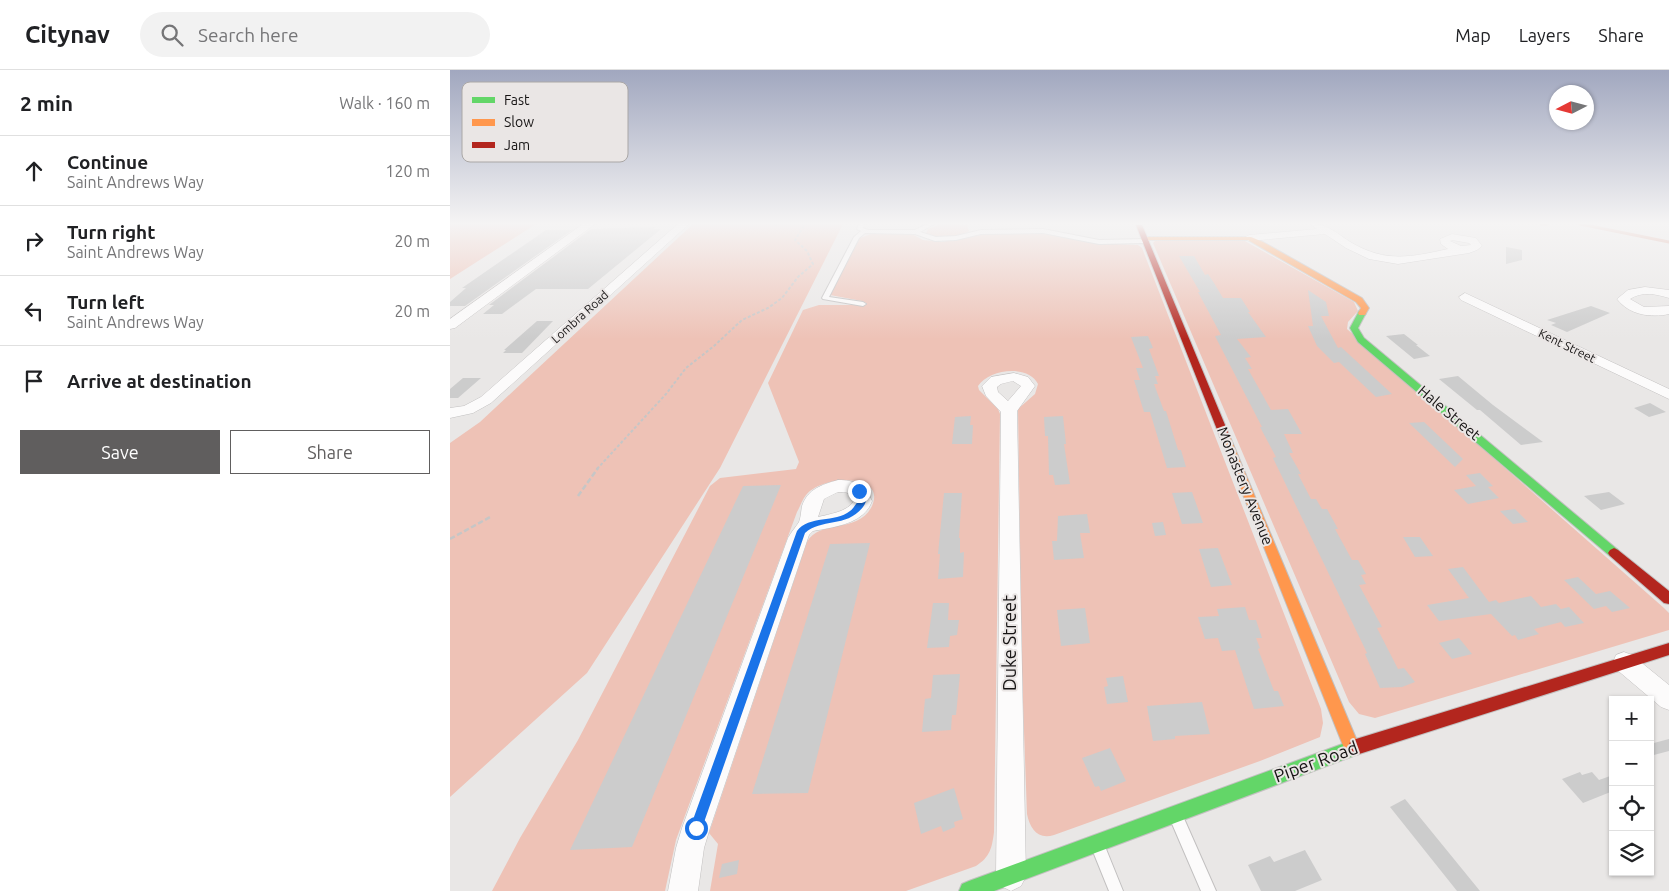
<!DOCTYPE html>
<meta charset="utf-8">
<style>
body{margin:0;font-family:Ubuntu,sans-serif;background:#f2f2f2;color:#202124}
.controls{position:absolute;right:15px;bottom:15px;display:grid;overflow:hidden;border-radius:0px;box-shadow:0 1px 4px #0004}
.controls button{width:45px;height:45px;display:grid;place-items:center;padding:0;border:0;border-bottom:1px solid #e0e0e0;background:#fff;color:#202124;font:25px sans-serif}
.compass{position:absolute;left:1099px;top:15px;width:45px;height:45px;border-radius:50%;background:#fff;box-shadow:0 1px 4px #0004;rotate:264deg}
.stop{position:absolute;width:15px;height:15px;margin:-11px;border:4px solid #1a73e8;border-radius:50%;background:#fff}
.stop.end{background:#1a73e8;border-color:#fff;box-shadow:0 1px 5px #0008}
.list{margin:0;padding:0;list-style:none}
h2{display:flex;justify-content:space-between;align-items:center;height:65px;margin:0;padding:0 20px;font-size:21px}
h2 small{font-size:16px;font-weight:400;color:#757577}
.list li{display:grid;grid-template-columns:32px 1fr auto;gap:15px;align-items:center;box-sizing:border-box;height:70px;padding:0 20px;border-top:1px solid #e0e0e0}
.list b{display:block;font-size:19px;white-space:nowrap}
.list p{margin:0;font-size:16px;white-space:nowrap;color:#757577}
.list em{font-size:16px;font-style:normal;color:#757577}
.actions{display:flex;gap:10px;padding:15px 20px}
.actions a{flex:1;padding:11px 0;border:1px solid #605e5e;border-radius:0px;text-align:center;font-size:18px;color:#605e5e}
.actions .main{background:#605e5e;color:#fff}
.icon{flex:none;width:28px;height:28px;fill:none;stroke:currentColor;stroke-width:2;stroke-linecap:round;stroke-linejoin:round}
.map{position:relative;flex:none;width:1219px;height:821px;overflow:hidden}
header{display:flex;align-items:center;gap:30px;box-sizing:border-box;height:70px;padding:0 25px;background:#fff;border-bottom:1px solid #e0e0e0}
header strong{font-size:24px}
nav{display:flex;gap:28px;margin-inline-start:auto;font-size:18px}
.search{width:350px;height:45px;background:#f2f2f2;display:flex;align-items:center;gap:12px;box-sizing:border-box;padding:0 18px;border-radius:28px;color:#757577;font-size:19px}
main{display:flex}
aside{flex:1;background:#fff}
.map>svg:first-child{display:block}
.green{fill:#eec2b6}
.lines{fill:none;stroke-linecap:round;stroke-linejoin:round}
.stream{stroke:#d89482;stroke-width:3}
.building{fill:#ccc}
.lane-casing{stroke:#c2c0c0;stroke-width:2}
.street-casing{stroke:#c2c0c0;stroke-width:1}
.fast-casing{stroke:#c2c0c0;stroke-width:2}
.slow-casing{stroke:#c2c0c0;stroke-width:2}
.jam-casing{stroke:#c2c0c0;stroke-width:2}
.path-far1{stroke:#c6c6c6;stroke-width:2;stroke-dasharray:3 2;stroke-linecap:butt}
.path{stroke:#c6c6c6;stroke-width:2.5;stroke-dasharray:5.5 2.5;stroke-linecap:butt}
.lane{fill:#fcfbfb;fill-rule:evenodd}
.street{fill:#fcfbfb;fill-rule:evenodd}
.fast{fill:#63d668;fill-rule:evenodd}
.slow{fill:#ff974d;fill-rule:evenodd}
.jam{fill:#b3261e;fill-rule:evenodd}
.route{fill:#1a73e8}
.labels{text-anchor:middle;stroke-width:4;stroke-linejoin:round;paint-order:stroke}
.far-street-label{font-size:12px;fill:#161414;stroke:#eae6e5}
.street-label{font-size:15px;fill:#161414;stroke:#eae6e5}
.near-street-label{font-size:18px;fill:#161414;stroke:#eae6e5}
.key{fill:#eae6e5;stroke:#aaa7a6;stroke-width:1}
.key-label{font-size:14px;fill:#161414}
</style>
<header>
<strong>Citynav</strong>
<div class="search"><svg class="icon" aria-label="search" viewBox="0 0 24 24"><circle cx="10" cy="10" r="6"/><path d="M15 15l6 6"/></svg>Search here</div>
<nav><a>Map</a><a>Layers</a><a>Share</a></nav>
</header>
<main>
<aside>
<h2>2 min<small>Walk · 160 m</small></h2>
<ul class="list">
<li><svg class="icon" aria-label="ahead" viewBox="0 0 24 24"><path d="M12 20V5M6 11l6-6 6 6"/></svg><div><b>Continue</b><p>Saint Andrews Way</p></div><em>120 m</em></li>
<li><svg class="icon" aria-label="right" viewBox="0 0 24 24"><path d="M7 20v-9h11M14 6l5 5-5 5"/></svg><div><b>Turn right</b><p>Saint Andrews Way</p></div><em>20 m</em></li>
<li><svg class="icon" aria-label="left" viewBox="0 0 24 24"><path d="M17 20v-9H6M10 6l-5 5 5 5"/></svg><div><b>Turn left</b><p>Saint Andrews Way</p></div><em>20 m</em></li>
<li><svg class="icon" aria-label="arrive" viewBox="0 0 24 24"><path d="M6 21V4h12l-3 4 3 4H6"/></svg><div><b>Arrive at destination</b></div></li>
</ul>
<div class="actions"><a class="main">Save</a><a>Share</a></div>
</aside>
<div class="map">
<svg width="1219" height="821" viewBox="0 0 1219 821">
<rect width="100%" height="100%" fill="#e9e7e6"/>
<path class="green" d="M0,154h86l-86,55z
M243,154h150l-123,244 -133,205 -137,124v-354l30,-21z
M491,154l26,1 2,6c-10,7 -32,10 -43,3l2,-5z
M460,163l13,7 19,2 50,-9h57l42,10 47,2 4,3 179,461 2,14 -3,14 -60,24 -206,74c-16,5 -24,-6 -27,-21l-5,-139 -4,-266 17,-15 3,-10c-10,-20 -49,-15 -60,2l1,4 19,19 2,5 -6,418c-2,16 -4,25 -18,34l-70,25h-196l8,-47 -9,-11 98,-291c12,-23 52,-8 65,-36 15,-34 -51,-31 -66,-11 -4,5 -6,12 -9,17l-121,328 -11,51h-173l28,-53 58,-98 132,-254 10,-8 76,-9 3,-7 -31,-79 35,-73 16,-5h46l1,-2 -4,-2 -32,-6 30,-57 11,-4z
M793,170l111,62 4,9 -10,11 -1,7 317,279 5,5v17l-294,88 -16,-4 -10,-12 -196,-459 2,-2z"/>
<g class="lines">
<path class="stream" d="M1091,154h6
M1130,154l89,18"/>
</g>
<path class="building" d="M205,157l-2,2h8l-73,60h-52l-34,25h-19l11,-9h-5l102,-76z
M96,160h26l-107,76h-15v-4l16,-14h-4z
M1056,177l16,3v10l-16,4z
M729,186h15l11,19 3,-1 6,9 9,15h18l9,14h-2l18,25 -29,2 14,18 -6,1 7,11h-4l23,41 17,-1 14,25h-18l9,19h-4l12,21h-3l13,25h5l6,10h5l11,20h-3l17,31h6l8,14 -5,1 5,9 -7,1 23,42 -5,1 21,41 6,-1 11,14 -13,5 -22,1 -15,-34 2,-1 -94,-195 3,-1 -16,-30h2l-47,-91 6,-1 -23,-43h2z
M858,220l18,12 3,14h-8l17,32 3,-1 51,47 -16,3 -37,-35 -5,1 -17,-17 -9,-20h5z
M1141,236l19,7 -43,19 -16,-7 5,-2 -9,-3z
M87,251h16l-31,32h-19l3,-3h-2z
M954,264l14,11h-2l14,11 -16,3 -28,-23z
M698,266l5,12 -4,1 10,27h-4l3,8h-4l10,27h2l12,39h3l5,17 -19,1 -17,-56h-6l-10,-32h6l-4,-12h7l-12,-31z
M1008,306l35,29 50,37 -22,3 -41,-35h-3l-38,-31z
M13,308h18l-23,20h-8v-9z
M1200,333l16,9 -17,5 -15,-9z
M521,346l-1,9h3l-1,19h-20l3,-27z
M613,346l3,28h-2l6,40 -15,1 -2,-10h-4l-1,-39h-3l-1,-19z
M974,352l39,37 -8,8 -46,-44z
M1030,403l13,13 -5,1 11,11 -31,6 -14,-14 22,-4 -10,-11z
M331,415l-149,362 -62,3 173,-364z
M742,422l11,31 -21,1 -10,-31z
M1159,422l16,12 -24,6 -17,-14z
M494,423h18l-3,45h1v15l4,-1 -1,25 -25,2 2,-25h-2z
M1065,439l13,13 -15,2 -13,-13z
M637,444l3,19h-10l4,25 -30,2 -2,-19h5l1,-25z
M713,452l3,13 -11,1 -3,-13z
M953,467h17l13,19 -18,1z
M420,473l-62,250 -56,1 78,-250z
M768,478l14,37 -21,2 -12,-38z
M1013,497l26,35 7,-2 3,3 32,-7 10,11 15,-3 5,5 8,-2 15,16 -19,4 -4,-5 -27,7 5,5 -21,6 -3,-5 -3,1 -21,-22 -52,7 -12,-16 42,-7 -21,-29z
M1128,507l18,17 14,-3 20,17 -18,4 -6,-6 -12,3 -30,-29z
M483,533h16l-1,17h11l-2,15 -7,1 -1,11 -22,1z
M795,537l4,13h7l6,18h-6l4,10 -2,1 16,42h4l6,15 -30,3 -19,-59 -13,1 -4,-13 -13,1 -7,-22 21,-1 -2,-7z
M635,538l5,35 -29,3 -4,-36z
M1009,568l13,16 -20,5 -13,-16z
M510,604l-4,41h-4l-1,15 -29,2 3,-33 6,-1 2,-23z
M673,606l5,26 -21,2 -3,-17 4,-1 -2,-8z
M752,632l8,32 -35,2v3l-22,2 -6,-35z
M1219,669v12l-19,5v-12z
M660,678l16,33 -25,10 -2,-5 -4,1 -13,-29z
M1130,702l2,3 10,-3 7,8 14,-5v16l-30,12 -21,-24z
M504,718l9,31 -9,3 1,5 -12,5 -2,-6 -20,8 -7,-31z
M955,729l75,92h-23l-67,-84z
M855,780l17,30 -27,11h-34l-13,-26 22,-9 4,6z
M289,790l-2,14 -18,4 3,-14z"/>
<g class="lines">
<defs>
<path id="lane" d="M409,154h5l-1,4 5,2h47l12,-6h7l-14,8 16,5 20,-1 25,-6 62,-1 56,11 47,-1 3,2 -3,2 -47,1 -56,-11 -62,1 -25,6 -21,1 -20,-7 -50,-1 -6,5 -30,59 34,5 3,2 -3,2 -40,-7 -1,-1 32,-61 7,-6 -4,-2z
M727,742l5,2 34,77h-15l-31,-72 2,-5z
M649,772l5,2 19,47h-14l-17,-42 2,-5z"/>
<path id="street" d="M133,154h12l-140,104 -5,1v-10z
M228,154h11l-198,179 -18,10 -23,5v-10l14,-2 17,-9z
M861,154c18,0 26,10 41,19 35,20 59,14 96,6l-7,-5 -1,-5 12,-5 24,4 6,8 -5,4 -8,3 -71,11 -29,-5 -23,-11 -21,-14 -76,7 -5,-3 5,-3 68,-6zM1002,170l17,3 2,2 -10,1 -11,-5z
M1195,217l24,3v8c-13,-4 -27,-7 -39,1l14,8 25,-1v8c-18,4 -40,1 -52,-15l11,-9z
M1015,223l204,96v10l-208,-99 -2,-3z
M564,303l14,4 7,9 -18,25 9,465 -5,10 -10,5 -10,-5 -5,-10 5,-464 -15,-16 -4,-10 9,-9zM563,311l8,5 -13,15 -10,-9 -1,-5 4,-3z
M388,410c17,0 27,5 34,21 -8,23 -38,26 -59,30l-4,4 -99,293 -6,20 -6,43h-30l8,-43 6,-20 106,-290c3,-6 8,-11 11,-16 2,-5 2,-11 3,-16 6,-17 19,-21 36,-26zM388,422c9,0 13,0 16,9 -7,11 -24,13 -36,16l6,-18z
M1174,582l8,3 37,30v25l-8,-3 -45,-38 -3,-7 3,-7z"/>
<path id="fast" d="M909,241l7,2 -8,15 6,10 254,212 2,3 -2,3h-8l-252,-214 -8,-14z
M906,669l6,3 2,5 -2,5 -6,3 -362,136h-35l3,-7 7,-3z"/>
<path id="slow" d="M694,167h107l12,5 99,56 7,10 -4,7h-6l-1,-2 3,-5 -5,-6 -108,-62h-106l-1,-1z
M775,364l5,3 130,311 -2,6 -6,2 -6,-2 -2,-6 -124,-311z"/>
<path id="jam" d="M686,155h6l88,212 -1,2 -4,1 -5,-3z
M1164,478l4,2 51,41v13l-5,-1 -54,-47 -2,-3 2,-3z
M1219,573v12l-313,100 -6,-3 -2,-5 2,-5 6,-3z"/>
</defs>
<use href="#lane" class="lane-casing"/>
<use href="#street" class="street-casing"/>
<use href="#fast" class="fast-casing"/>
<use href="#slow" class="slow-casing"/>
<use href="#jam" class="jam-casing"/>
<path class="path-far1" d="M326,156l1,-2
M147,399l69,-75 20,-26 28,-22 28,-26 26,-12 14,-10 16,-21 15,-13 -6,-13 -12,-11 10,-16"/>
<path class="path" d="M128,426l20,-28
M0,469l42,-23"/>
<use href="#lane" class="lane"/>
<use href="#street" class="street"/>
<use href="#fast" class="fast"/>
<use href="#slow" class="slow"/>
<use href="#jam" class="jam"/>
</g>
<linearGradient id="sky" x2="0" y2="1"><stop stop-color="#a1a7bf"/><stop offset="0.57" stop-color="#f5f4f4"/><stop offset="1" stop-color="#f5f4f4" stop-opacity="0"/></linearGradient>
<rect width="1219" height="269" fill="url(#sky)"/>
<path class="route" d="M409,418l3,1c5,7 6,11 1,18 -16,21 -42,11 -58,26l-103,295 -1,4 -5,2 -5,-2 -1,-4 107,-297c12,-16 38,-8 53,-20 3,-2 6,-7 8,-10l-3,-10z"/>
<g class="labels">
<g class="far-street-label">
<text transform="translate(130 247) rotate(-42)" y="4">Lombra Road</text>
<text transform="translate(1117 276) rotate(26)" y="4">Kent Street</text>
</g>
<g class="street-label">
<text transform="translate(999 343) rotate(40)" y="5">Hale Street</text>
<text transform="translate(795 416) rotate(68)" y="5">Monastery Avenue</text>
</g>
<g class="near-street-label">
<text transform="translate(560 573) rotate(-90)" y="6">Duke Street</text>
<text transform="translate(866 692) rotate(-20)" y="6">Piper Road</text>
</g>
</g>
<rect x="12" y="12" width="166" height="80" rx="8" class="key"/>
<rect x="22" y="27" width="23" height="6" fill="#63d668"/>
<rect x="22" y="49" width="23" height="7" fill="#ff974d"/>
<rect x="22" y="72" width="23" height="6" fill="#b3261e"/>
<g class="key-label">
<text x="54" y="35">Fast</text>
<text x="54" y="57">Slow</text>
<text x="54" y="80">Jam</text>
</g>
</svg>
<div class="controls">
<button>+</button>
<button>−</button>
<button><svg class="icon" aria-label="locate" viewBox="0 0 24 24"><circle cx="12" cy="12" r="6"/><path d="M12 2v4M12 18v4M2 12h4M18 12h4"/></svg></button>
<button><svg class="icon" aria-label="layers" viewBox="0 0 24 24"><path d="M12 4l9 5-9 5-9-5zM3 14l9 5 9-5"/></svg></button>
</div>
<svg class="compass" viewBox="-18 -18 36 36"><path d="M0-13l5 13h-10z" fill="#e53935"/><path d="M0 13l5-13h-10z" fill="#757577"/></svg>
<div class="stop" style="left:246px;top:758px"></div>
<div class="stop end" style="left:409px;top:421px"></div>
</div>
</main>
